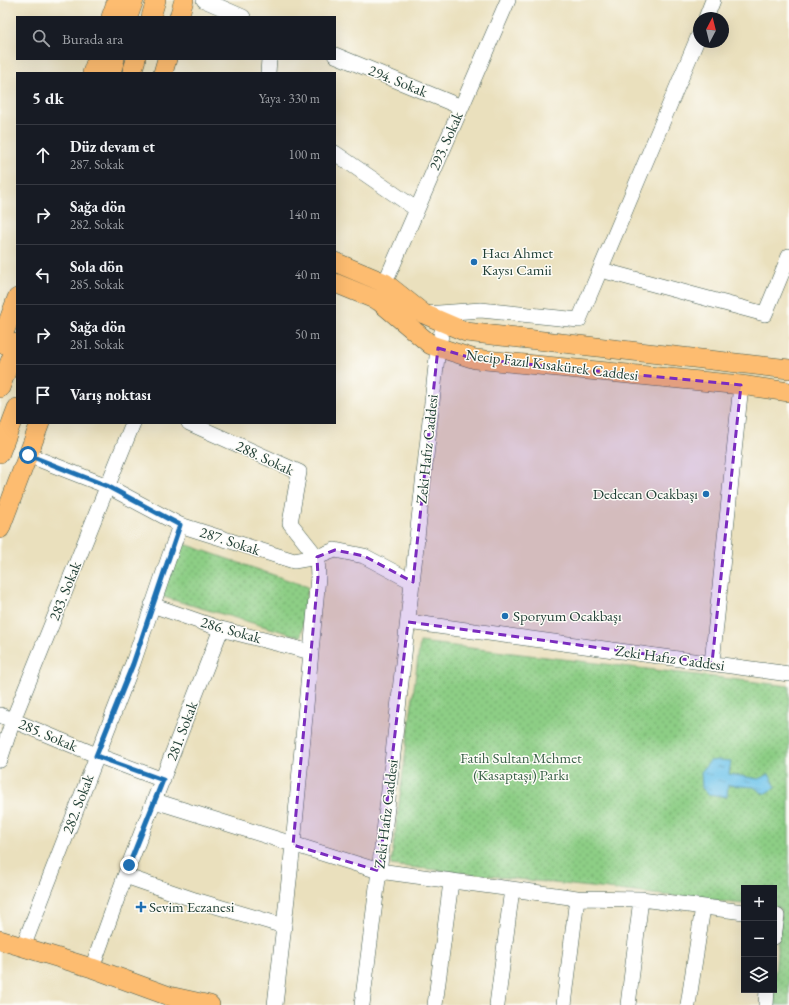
<!DOCTYPE html>
<html lang="tr">
<meta charset="utf-8">
<style>
body{margin:0;font-family:"EB Garamond",serif;background:#242831;color:#f1f3f6}
.controls{position:absolute;right:12px;bottom:12px;display:grid;overflow:hidden;border-radius:0px;box-shadow:0 4px 16px #0002}
.controls button{width:36px;height:36px;display:grid;place-items:center;padding:0;border:0;border-bottom:1px solid #363941;background:#171b24;color:#f1f3f6;font:20px sans-serif}
.compass{position:absolute;left:693px;top:12px;width:36px;height:36px;border-radius:50%;background:#171b24;box-shadow:0 4px 16px #0002;rotate:7deg}
.stop{position:absolute;width:12px;height:12px;margin:-9px;border:3px solid #1f6fb2;border-radius:50%;background:#fff}
.stop.end{background:#1f6fb2;border-color:#fff;box-shadow:0 1px 4px #0008}
.list{margin:0;padding:0;list-style:none}
h2{display:flex;justify-content:space-between;align-items:center;height:52px;margin:0;padding:0 16px;font-size:17px}
h2 small{font-size:13px;font-weight:400;color:#9ea1a6}
.list li{display:grid;grid-template-columns:26px 1fr auto;gap:12px;align-items:center;box-sizing:border-box;height:60px;padding:0 16px;border-top:1px solid #363941}
.list b{display:block;font-size:15px;white-space:nowrap}
.list p{margin:0;font-size:13px;white-space:nowrap;color:#9ea1a6}
.list em{font-size:13px;font-style:normal;color:#9ea1a6}
.icon{flex:none;width:22px;height:22px;fill:none;stroke:currentColor;stroke-width:2;stroke-linecap:round;stroke-linejoin:round}
.map{position:relative;flex:none;width:789px;height:1005px;overflow:hidden}
.search{position:absolute;background:#171b24;box-shadow:0 4px 16px #0002;left:16px;top:16px;width:320px;height:44px;display:flex;align-items:center;gap:10px;box-sizing:border-box;padding:0 14px;border-radius:0px;color:#9ea1a6;font-size:15px}
.panel{position:absolute;background:#171b24;box-shadow:0 4px 16px #0002;left:16px;top:72px;width:320px;height:352px;border-radius:0px}
.map>svg:first-child{display:block}
.park{fill:url(#park-dots);stroke:#56865c}
.water{fill:url(#water-ripples);stroke:#46808f}
.lines{fill:none;stroke-linecap:round;stroke-linejoin:round}
.minor-casing{stroke:#3d5549;stroke-width:16}
.major-casing{stroke:#3d5549;stroke-width:20}
.minor{stroke:#fff;stroke-width:15}
.major{stroke:#fdbc70;stroke-width:19}
.route{stroke:#1f6fb2;stroke-width:5}
.marked{fill:#7b2cbf;fill-opacity:0.2;stroke:#7b2cbf;stroke-width:3;stroke-dasharray:8 5;stroke-linejoin:round}
.poi-dot{fill:#1f6fb2;stroke:#fdfcf7;stroke-width:1.5}
.labels{text-anchor:middle;stroke-width:3;stroke-linejoin:round;paint-order:stroke}
.street-label{font-size:15px;fill:#1f3d34;stroke:#fdfcf7}
.poi-label{font-size:15px;fill:#1f3d34;stroke:#fdfcf7;text-anchor:start}
.park-label{font-size:15px;fill:#3a6148;stroke:#fdfcf7}
</style>
<div class="map">
<svg width="789" height="1005" viewBox="0 0 789 1005">
<defs>
<pattern id="park-dots" width="8" height="8" patternUnits="userSpaceOnUse"><rect width="8" height="8" fill="#8dce85"/><path d="M2 2h.1M6 6h.1" fill="none" stroke="#73a86e" stroke-width="1.8" stroke-linecap="round"/></pattern>
<pattern id="water-ripples" width="26" height="14" patternUnits="userSpaceOnUse"><rect width="26" height="14" fill="#6dc3ea"/><path d="M2 4q2-2 4 0t4 0M15 11q2-2 4 0t4 0" fill="none" stroke="#59a0be"/></pattern>
</defs>
<rect width="100%" height="100%" fill="#fdfcf7"/>
<filter id="ink" filterUnits="userSpaceOnUse"><feTurbulence type="fractalNoise" baseFrequency=".025" numOctaves="2"/><feDisplacementMap in="SourceGraphic" scale="8" xChannelSelector="R" yChannelSelector="G"/><feConvolveMatrix kernelMatrix="1 2 1 2 8 2 1 2 1" color-interpolation-filters="sRGB"/></filter>
<filter id="wash" filterUnits="userSpaceOnUse"><feTurbulence type="fractalNoise" baseFrequency=".012" numOctaves="4" result="noise"/><feDisplacementMap in="SourceGraphic" scale="16" xChannelSelector="R" yChannelSelector="G"/><feGaussianBlur stdDeviation="0.9" result="paint"/><feColorMatrix in="noise" values="0 0 0 0 0 0 0 0 0 0 0 0 0 0 0 0 0 1.4 0 .05"/><feComposite in="paint" operator="in"/></filter>
<g filter="url(#wash)">
<rect width="100%" height="100%" fill="#eae0bd"/>
<path class="park" d="M179,542l129,45 -7,50 -141,-41z
M420,642l369,44v319h-17l9,-97 -7,-1v-19h-30v16l-353,-39z"/>
<path class="water" d="M719,760l12,1 -2,13 30,5 10,-5 7,13 -12,7 -10,-7 -26,-2 -1,12 -19,-3 -6,-6 -1,-16 9,-11z"/>
</g>
<g filter="url(#ink)">
<g class="lines">
<defs>
<path id="minor" d="M204,0l39,17
M706,18l7,-18
M335,55l126,52
M268,73l1,-14
M335,153l81,56
M601,270l164,44 24,-58
M385,283l123,-283
M425,314l56,-4 98,10 120,-285
M189,423l110,49 -9,51 27,34 1,20 -25,268 -18,160
M28,455l79,31 73,39 114,36 23,-4 18,-7 29,6 49,26
M152,605l69,24 90,23
M408,622l381,52
M712,663l29,-278
M0,715l96,40 67,25
M0,760l13,-40 120,-297
M155,801l224,70 198,27 64,1 103,13
M125,876l70,24 89,26
M774,915l3,1 -3,21
M23,947l110,-284 47,-138
M92,968l37,-103 92,-236
M362,1005l25,-197 51,-460 6,-25
M435,1005l16,-123
M497,1005l15,-116
M564,1005l13,-107
M628,1005l13,-106
M688,1005l15,-98
M766,1005l1,-15"/>
<path id="major" d="M111,17l6,-17
M128,17l6,-17
M151,17l5,-17
M179,17l5,-17
M92,73l5,-14
M111,73l4,-14
M132,73l4,-14
M163,73l4,-14
M335,262l50,21 39,31 42,18 323,37
M335,283l44,18 52,44 44,14 266,26 48,7
M0,344l17,-46
M0,388l17,-45
M0,453l17,-45
M0,529l40,-106
M0,940l92,28 77,28 41,9"/>
</defs>
<use href="#minor" class="minor-casing"/>
<use href="#major" class="major-casing"/>
<use href="#minor" class="minor"/>
<use href="#major" class="major"/>
</g>
</g>
<g class="lines" filter="url(#ink)">
<path class="route" d="M28,455l79,31 73,39 -47,139 -37,92 67,24 -34,85"/>
</g>
<path class="marked" d="M438,348l37,11 266,26 -29,278 -304,-41 -29,249 -86,-26 25,-268 -1,-20 18,-7 29,6 49,26z"/>
<g class="poi-dot">
<circle cx="474" cy="262" r="4"/>
<circle cx="706" cy="494" r="4"/>
<circle cx="505" cy="616" r="4"/>
<path d="M139 901h4v4h4v4h-4v4h-4v-4h-4v-4h4z"/>
</g>
<g class="labels">
<g class="street-label">
<text transform="translate(398 81) rotate(22)" y="5">294. Sokak</text>
<text transform="translate(446 141) rotate(-66)" y="5">293. Sokak</text>
<text transform="translate(552 365) rotate(7)" y="5">Necip Fazıl Kısakürek Caddesi</text>
<text transform="translate(427 449) rotate(-84)" y="5">Zeki Hafız Caddesi</text>
<text transform="translate(265 458) rotate(25)" y="5">288. Sokak</text>
<text transform="translate(230 541) rotate(18)" y="5">287. Sokak</text>
<text transform="translate(65 591) rotate(-68)" y="5">283. Sokak</text>
<text transform="translate(231 630) rotate(16)" y="5">286. Sokak</text>
<text transform="translate(670 658) rotate(8)" y="5">Zeki Hafız Caddesi</text>
<text transform="translate(182 731) rotate(-69)" y="5">281. Sokak</text>
<text transform="translate(48 735) rotate(23)" y="5">285. Sokak</text>
<text transform="translate(78 804) rotate(-69)" y="5">282. Sokak</text>
<text transform="translate(386 814) rotate(-83)" y="5">Zeki Hafız Caddesi</text>
</g>
<g class="poi-label">
<text x="482" y="258">Hacı Ahmet<tspan x="482" dy="17">Kaysı Camii</tspan></text>
<text x="698" y="499" text-anchor="end">Dedecan Ocakbaşı</text>
<text x="513" y="621">Sporyum Ocakbaşı</text>
<text x="149" y="912">Sevim Eczanesi</text>
</g>
<g class="park-label">
<text x="521" y="763">Fatih Sultan Mehmet<tspan x="521" dy="17">(Kasaptaşı) Parkı</tspan></text>
</g>
</g>
</svg>
<div class="controls">
<button>+</button>
<button>−</button>
<button><svg class="icon" aria-label="layers" viewBox="0 0 24 24"><path d="M12 4l9 5-9 5-9-5zM3 14l9 5 9-5"/></svg></button>
</div>
<svg class="compass" viewBox="-18 -18 36 36"><path d="M0-13l5 13h-10z" fill="#e53935"/><path d="M0 13l5-13h-10z" fill="#9ea1a6"/></svg>
<div class="stop" style="left:28px;top:455px"></div>
<div class="stop end" style="left:129px;top:865px"></div>
<div class="search"><svg class="icon" aria-label="search" viewBox="0 0 24 24"><circle cx="10" cy="10" r="6"/><path d="M15 15l6 6"/></svg>Burada ara</div>
<section class="panel">
<h2>5 dk<small>Yaya · 330 m</small></h2>
<ul class="list">
<li><svg class="icon" aria-label="ahead" viewBox="0 0 24 24"><path d="M12 20V5M6 11l6-6 6 6"/></svg><div><b>Düz devam et</b><p>287. Sokak</p></div><em>100 m</em></li>
<li><svg class="icon" aria-label="right" viewBox="0 0 24 24"><path d="M7 20v-9h11M14 6l5 5-5 5"/></svg><div><b>Sağa dön</b><p>282. Sokak</p></div><em>140 m</em></li>
<li><svg class="icon" aria-label="left" viewBox="0 0 24 24"><path d="M17 20v-9H6M10 6l-5 5 5 5"/></svg><div><b>Sola dön</b><p>285. Sokak</p></div><em>40 m</em></li>
<li><svg class="icon" aria-label="right" viewBox="0 0 24 24"><path d="M7 20v-9h11M14 6l5 5-5 5"/></svg><div><b>Sağa dön</b><p>281. Sokak</p></div><em>50 m</em></li>
<li><svg class="icon" aria-label="arrive" viewBox="0 0 24 24"><path d="M6 21V4h12l-3 4 3 4H6"/></svg><div><b>Varış noktası</b></div></li>
</ul>
</section>
</div>
